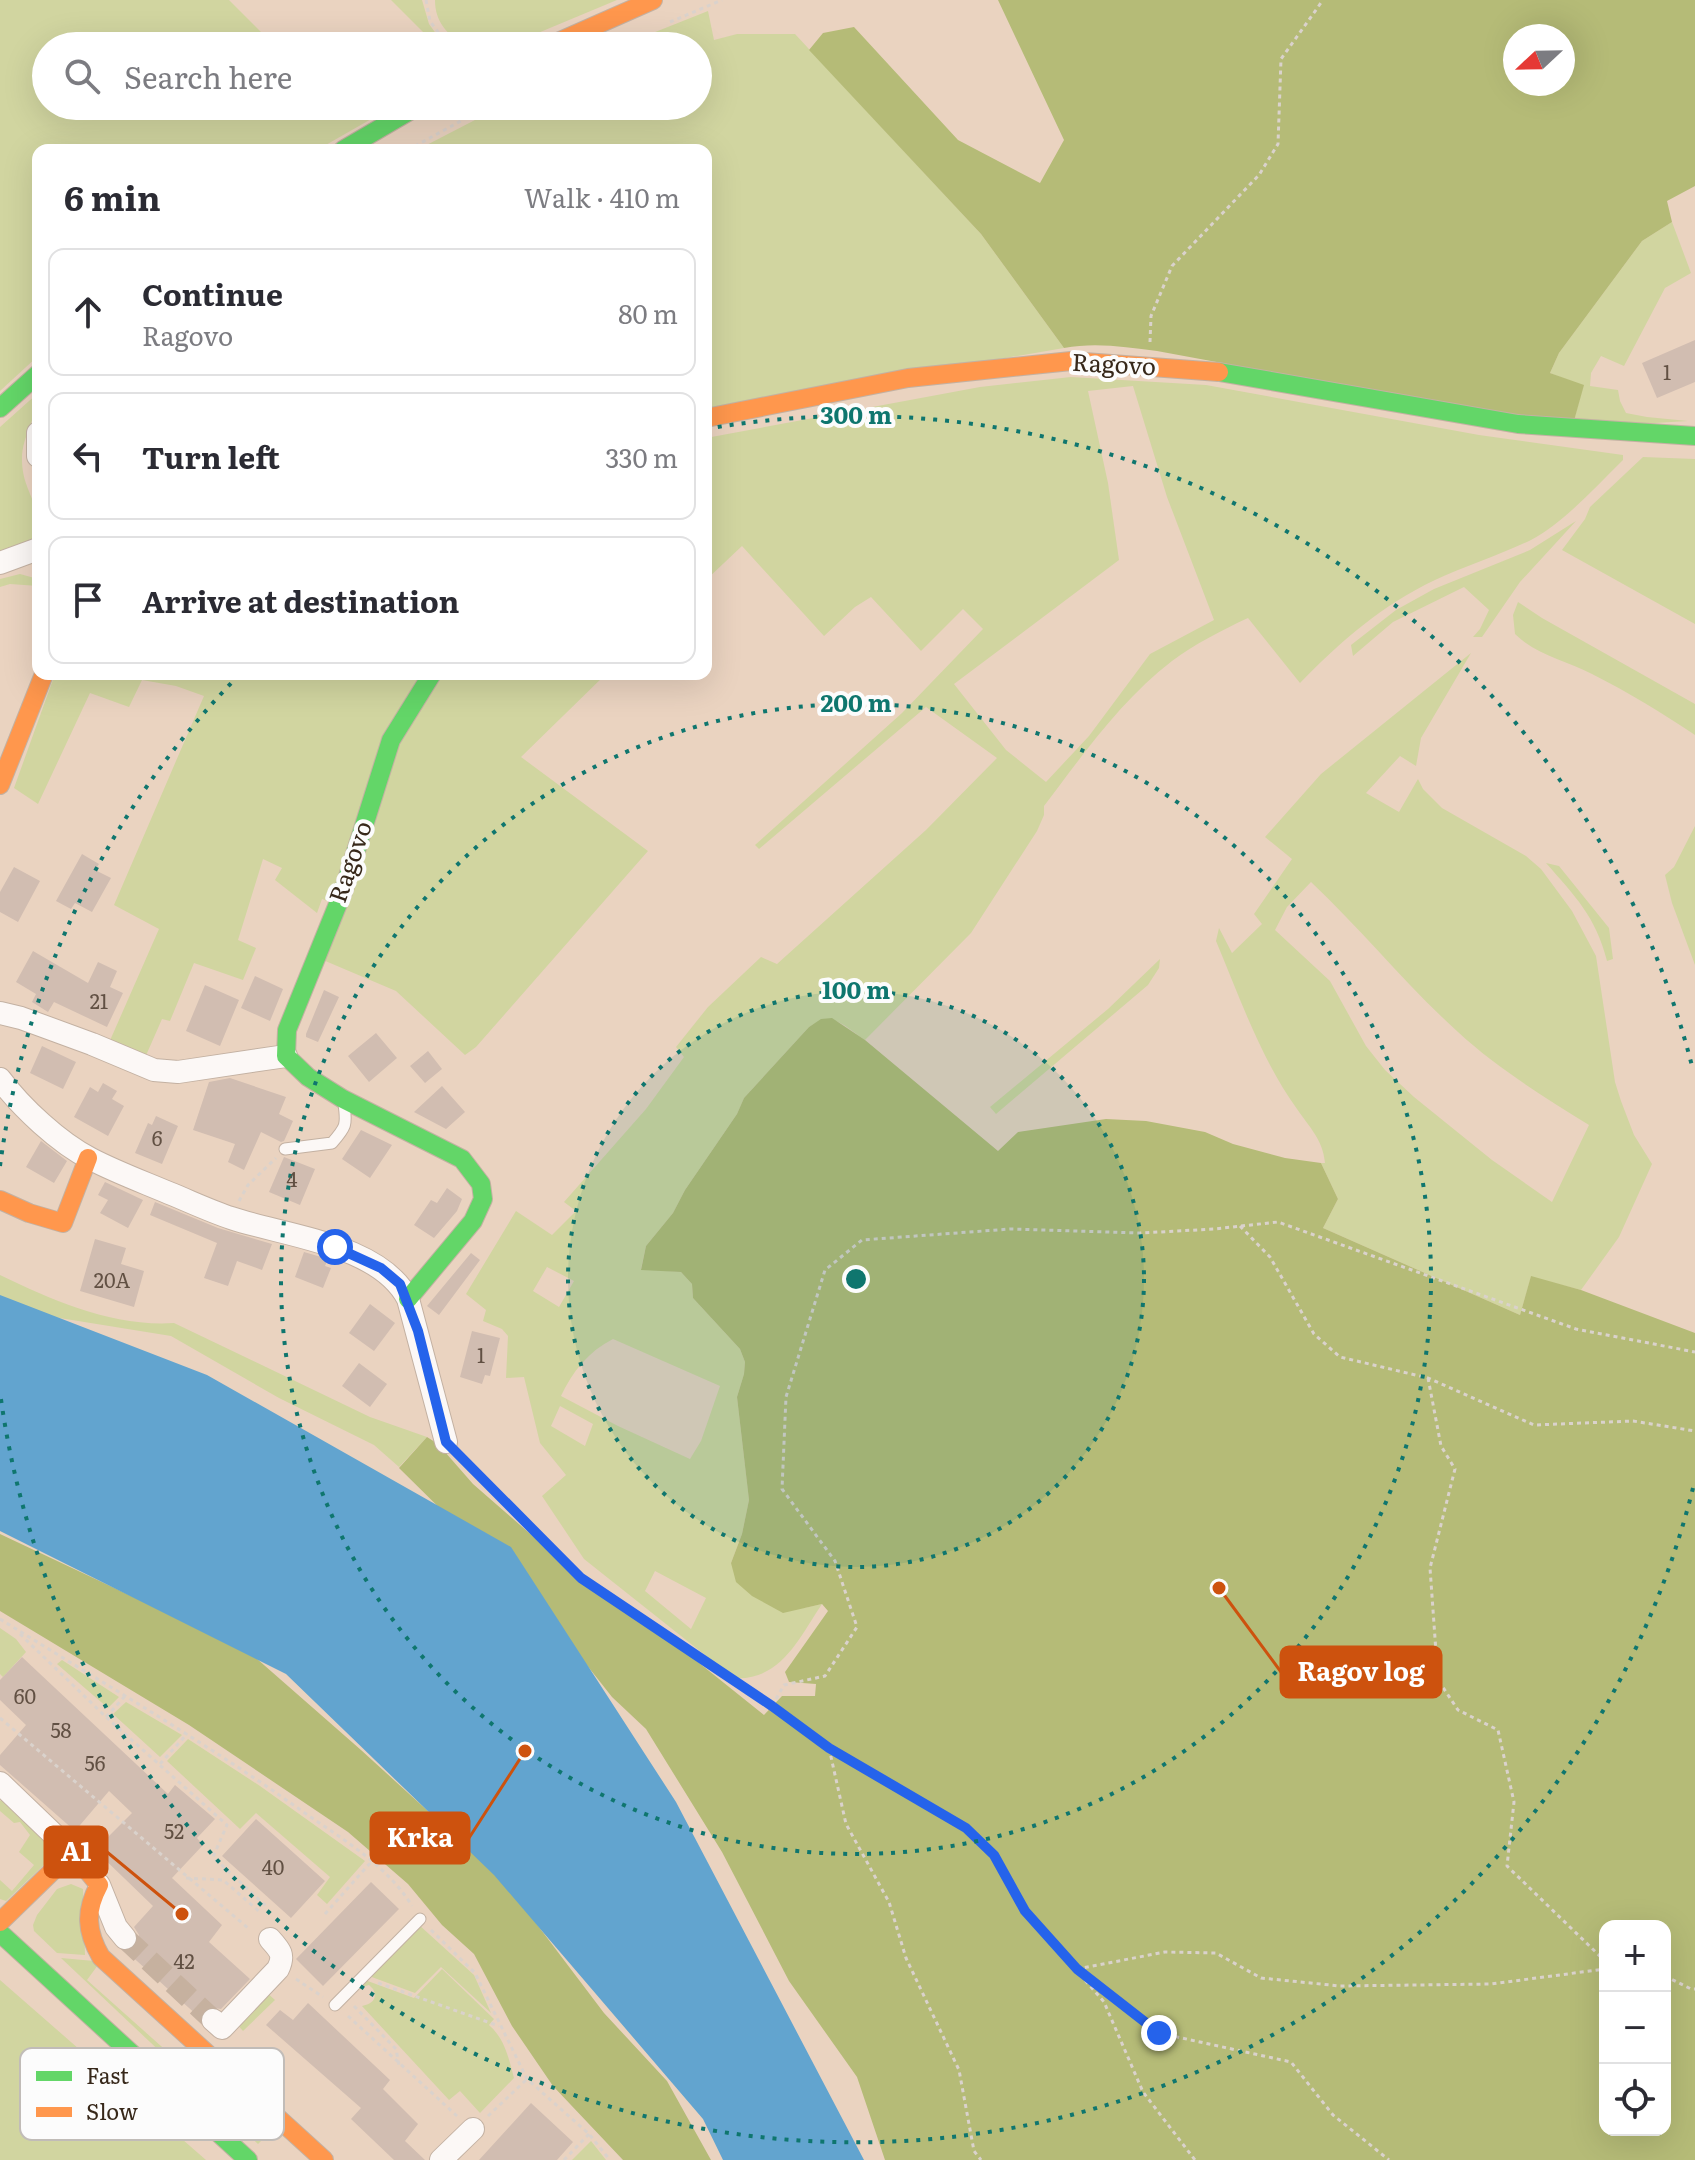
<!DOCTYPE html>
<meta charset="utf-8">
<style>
body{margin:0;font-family:Literata,serif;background:#f7f7f7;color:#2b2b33}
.controls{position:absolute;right:24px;bottom:24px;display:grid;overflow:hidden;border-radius:16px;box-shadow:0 8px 32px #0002}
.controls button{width:72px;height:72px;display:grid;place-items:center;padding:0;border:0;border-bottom:2px solid #e1e1e2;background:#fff;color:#2b2b33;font:40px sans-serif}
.compass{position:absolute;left:1503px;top:24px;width:72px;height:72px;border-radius:50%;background:#fff;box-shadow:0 8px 32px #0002;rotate:248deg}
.stop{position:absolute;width:24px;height:24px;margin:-18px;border:6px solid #2563eb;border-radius:50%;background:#fff}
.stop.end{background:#2563eb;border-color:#fff;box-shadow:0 2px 8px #0008}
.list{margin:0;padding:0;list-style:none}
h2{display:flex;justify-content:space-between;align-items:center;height:104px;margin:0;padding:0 32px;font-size:34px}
h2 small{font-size:26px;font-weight:400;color:#7c7c81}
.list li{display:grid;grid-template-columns:52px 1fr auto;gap:24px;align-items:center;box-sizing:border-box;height:128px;margin:0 16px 16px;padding:0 16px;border:2px solid #e1e1e2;border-radius:16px}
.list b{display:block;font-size:30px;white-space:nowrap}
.list p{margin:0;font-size:26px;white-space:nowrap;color:#7c7c81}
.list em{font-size:26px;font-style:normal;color:#7c7c81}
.icon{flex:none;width:44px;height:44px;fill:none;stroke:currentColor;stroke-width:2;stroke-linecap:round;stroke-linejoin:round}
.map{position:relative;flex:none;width:1695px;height:2160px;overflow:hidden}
.search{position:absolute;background:#fff;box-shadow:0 8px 32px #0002;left:32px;top:32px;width:680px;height:88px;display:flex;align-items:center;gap:20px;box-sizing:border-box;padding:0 28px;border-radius:44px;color:#7c7c81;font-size:30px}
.panel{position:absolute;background:#fff;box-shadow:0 8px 32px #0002;left:32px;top:144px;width:680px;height:536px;border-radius:16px}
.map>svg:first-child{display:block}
.green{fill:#d1d5a0;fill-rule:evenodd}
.forest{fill:#b5bb77;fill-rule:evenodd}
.water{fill:#62a4cf}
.building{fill:#d1bdb1}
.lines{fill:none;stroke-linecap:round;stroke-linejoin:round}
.street-tunnel{stroke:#c6b19f;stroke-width:22;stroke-dasharray:22 11;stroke-linecap:butt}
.lane-casing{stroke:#c3b1a2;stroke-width:13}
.street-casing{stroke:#c3b1a2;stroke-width:24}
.fast-casing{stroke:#c3b1a2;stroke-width:20}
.slow-casing{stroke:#c3b1a2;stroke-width:20}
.path{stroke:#dad2cc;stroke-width:3;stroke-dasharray:4 4;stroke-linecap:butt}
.lane{stroke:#fcf8f6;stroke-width:11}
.street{stroke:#fcf8f6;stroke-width:22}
.fast{stroke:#63d668;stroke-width:18}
.slow{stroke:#ff974d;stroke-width:18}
.route{stroke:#2563eb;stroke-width:10}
.ring{fill:none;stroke:#0f766e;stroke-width:4;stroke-dasharray:4 8}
.labels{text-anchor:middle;stroke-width:8;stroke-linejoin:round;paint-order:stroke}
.number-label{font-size:20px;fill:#615043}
.street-label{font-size:24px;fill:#37281a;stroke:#fcfcfc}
.key{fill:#fcfcfc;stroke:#c1bcb8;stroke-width:2}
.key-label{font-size:22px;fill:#37281a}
.centre{fill:#0f766e;stroke:#fcfcfc;stroke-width:4}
.ring-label{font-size:24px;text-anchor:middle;font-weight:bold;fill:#0f766e;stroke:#fcfcfc;stroke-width:8;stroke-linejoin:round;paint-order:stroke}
.leader{fill:none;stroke:#cd520e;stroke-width:3}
.callout-dot{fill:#cd520e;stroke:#fcfcfc;stroke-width:3}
.callout{fill:#cd520e;stroke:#cd520e;stroke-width:3}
.callout-label{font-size:26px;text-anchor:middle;font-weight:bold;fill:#fff}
</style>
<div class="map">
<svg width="1695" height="2160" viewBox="0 0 1695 2160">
<rect width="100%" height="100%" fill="#ead3c0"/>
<path class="green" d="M0,0h229l46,46h-229v60h286l4,6 20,-6h38l-77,44h-279v206l-38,35z
M391,0h31l7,24 16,22h-8z
M435,0h182l-110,46h-19l-5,-3 -18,3c-18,-12 -30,-24 -30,-46z
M708,11l6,29 23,-6h58l186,200 83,114 -358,61v-259h-289l85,-44h196v-60h-78z
M1672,222l19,51 -26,15 -41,78 -23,-10 -10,17 -1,13 28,4 2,11 6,12 21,4 41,4 -116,7 11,-42 -33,-13 9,-20 83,-112z
M1071,377l135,8 273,50 144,20v5c-29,28 -57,61 -92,80 -31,15 -65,26 -96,40 -53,25 -94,61 -135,103l-52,-65c-26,12 -53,26 -76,43 -51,39 -90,95 -128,145v9l-7,16 -66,102 -106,107c-21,-14 -32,-30 -56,-13l-65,71 -7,16 -52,76 -12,23 -27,33 -5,23 40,3 11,12 1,14 47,51 5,13 -1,12 -7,23 12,103 -7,34 -11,29 73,45 18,-4c-23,34 -41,77 -88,74l-150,-119 -42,-63 24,-21 -26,-32 -16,-66 -18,1 2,-42 -6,-7 -19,-8 3,-11 -20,-16 50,-83 36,24 24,-24 -12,-9 82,-93 38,-52 -8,-10 32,-40 53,-50 16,7 149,-134 71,-72 -71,-51 -167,142 -4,-4 147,-132 81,-84 -20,-20 -42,42 -50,-54 -16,10 -31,29 -82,-90 -36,34v-142l274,-51zM1133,386l34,111 47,123 -64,34 -61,82 -43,46 -40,-32 -52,-66 165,-124 -11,-77 -20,-92zM547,1267l27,14 -15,26 -26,-16zM613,1339l107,47 -19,55 -11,18 -72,-33 -57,-30c11,-24 28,-45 52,-57zM560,1406l33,18 -8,22 -34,-20zM655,1571l51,27 -15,31 -46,-38z
M38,393c0,24 -16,42 -16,66 0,23 9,33 15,54 2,8 1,17 1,25l-38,14v-125z
M1643,457l52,2v165l-133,-74 23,-31 5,-12z
M1576,521l-56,61 -38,55h-9l7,-8 9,-19 -25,-23 -71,35 -40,34 -2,-11 45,-35 38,-21 96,-39z
M20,574l18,5v7l-28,-2 -10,3v-8z
M1518,602l24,16 153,86v31c-33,-22 -67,-43 -103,-61 -25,-13 -56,-19 -77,-40l-2,-19z
M1471,653l-50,85 -5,28 -16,-10 -34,37 33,19 19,-33 5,10 19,19 84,48 15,13 31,42 24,45 19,126 6,19 13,34 18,29 -33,73 -38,53 -50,-13 -11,38 -197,-87 15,-29 -17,-36h4c-2,-23 -15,-35 -28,-54 -37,-52 -57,-111 -81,-168l3,-13 13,25 30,-29 -8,-10 38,-55 -27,-22 56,-63zM1311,882c51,48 95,103 147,150 39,36 86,65 131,93l-37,77 -60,-42 -78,-63 -29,-27 -19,-24 -36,-65 -55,-51 12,-23z
M55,674h369l-92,229 -10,-4 -5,14 -42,-33 7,-12 -19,-9 -25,81 18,8 -13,32 -49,-17 -24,58 -8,-2 -18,41 -36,-15 51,-116 -45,-24 90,-209 -28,-10 -34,-6 -13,27 -39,-14 -52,111 -24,-16z
M437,674h169l-85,83 127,94 -172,196 -11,8 -69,-64 -73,-31 72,-215z
M1695,826v139l-23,-62 -7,-28 9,-8z
M1546,863l13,3 50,62 4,31 -6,2c-11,-44 -32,-65 -61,-98z
M1160,959l-1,9 -11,17 -152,129 -6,-7 118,-98z
M0,1275c54,26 113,52 174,48l196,94 57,20 -28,30 -25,-22 -95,-47 -108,-62 -130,-21 -41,-14z
M0,1628l16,11 10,13 -23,25 -3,-3z
M62,1660l57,37 -11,11 -51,-44z
M126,1702l56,33 -22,22 -47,-43z
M188,1739l72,47 105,75 -38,43 -10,-9 13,-18 -74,-64 -16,16 -73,-68z
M3,1798l7,5 3,-2c17,14 47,34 36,59l-43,41 -6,-2v-19l12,11 22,-26 -15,-13 11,-17 -10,-13 -6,1 -14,-12v-10z
M71,1884l12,5 2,66 -28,-2 -23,-22 -1,-6 4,-10 20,-26z
M418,1924l56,51 17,38 -50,-46 -26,26 -46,-17z
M61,1958l33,3 4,4 -11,15 177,158 -6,6z
M442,1969l52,50 -5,6c16,14 20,34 25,53l-34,35 -20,-22 -11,9 -87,-94c10,-2 16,-7 11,-17l-4,-4 -11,3 7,-8 49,18z
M0,1980l206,180h-206z
M265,1991l10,9 -32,31 -8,-9z
M591,2141l15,19h-34z"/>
<path class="forest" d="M998,0h697v186l-28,15 5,21 -30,19 -83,112 -9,20 34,12 -12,43 -415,-77c-31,-4 -62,-9 -93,-3l-83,-114 -172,-184 14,-17 31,-6 104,113 82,43 24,-43zM1515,36h48v48h-48z
M832,1018l33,22 133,111 20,-19 88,-13 40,2 59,11 28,12 52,14 36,5 17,36 -15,29 197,87 11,-39 50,14 114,43v827h-810l-28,-83 -68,-96 -67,-129 -76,-123 -34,-32 -67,-85 -146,-144 28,-31 11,7 35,40 86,75 54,35 151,121 18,-19h33l1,-12 -27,-2 -4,-10 43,-61 -6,-7 -39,9 -31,-17 -16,-14 -5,-19 11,-29 7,-34 -12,-103 7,-23 1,-12 -5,-13 -47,-51 -1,-14 -11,-12 -40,-2 5,-24 27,-33 12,-23 52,-76 7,-16 65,-71 12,-8zM1605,1926h60v204h-60z
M0,1534l248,117 113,99 125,114 34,38 84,111 63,68 44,79h-88l-70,-74 -41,-60 -38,-72 -32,-29 -34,-41 -60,-52 -159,-107 -189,-114z"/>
<path class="water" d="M0,1295l207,80 304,172 165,255 188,358h-141l-20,-41 -209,-244 -208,-201 -286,-143z"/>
<path class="building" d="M1695,340v42l-38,16 -15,-35z
M82,854l17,10 -4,6 16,8 -19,34 -17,-9 -4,6 -15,-8z
M14,867l26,14 -22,41 -18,-10v-20z
M33,951l55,32 10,-21 19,9 -7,16 13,6 -16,34 -53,-25 -6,10 -16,-10 4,-8 -20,-12z
M255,976l28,13 -13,32 -29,-13z
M205,985l34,15 -19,46 -34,-15z
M324,990l15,7 -21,45 -12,-5v-3z
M376,1033l21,25 -28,24 -21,-26z
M42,1046l34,16 -13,27 -33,-16z
M428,1051l14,18 -17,14 -15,-17z
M230,1078l56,19 -7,17 14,7 -9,20 -3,1 -20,-10 -17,38 -16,-8 7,-18 -42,-14 16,-48z
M103,1083l14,8 -5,8 12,7 -16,30 -34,-19 16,-30 8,5z
M442,1086l23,26 -19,17 -32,-17z
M156,1116l22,10 -16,38 -27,-11 13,-30 4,2z
M361,1130l31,15 -22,33 -28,-19z
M41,1141l26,20 -13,22 -28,-16z
M284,1157l31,12 -15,36 -31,-13z
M105,1182l38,18 -15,28 -28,-15 8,-13 -10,-5z
M447,1188l15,11 -5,12 -23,27 -20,-13 17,-25 6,3z
M155,1202l63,26 54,16 -10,26 -25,-9 -9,25 -24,-8 13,-35 -67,-28z
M95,1239l31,9 -5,16 23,7 -10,36 -54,-16z
M304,1252l24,7 -3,7 6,2 -8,20 -28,-11z
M471,1253l9,7 -41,55 -12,-9z
M370,1304l25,19 -21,28 -25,-18z
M472,1331l28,7 -10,38 -5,-1 -3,9 -22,-7z
M359,1363l28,21 -17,23 -28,-21z
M22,1657l146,137 7,-9 40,34 -18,19 6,7 -31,33 50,47 -13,17 41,37 -29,30 -13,-2 -9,10 -72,-65 7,-4 4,-6 1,-7 -5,-8 19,-21 -58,-56 37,-37 -23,-22 -34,40 -75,-66v-10l26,-30 -26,-25v-20z
M256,1819l69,62 -34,37 -69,-62z
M371,1882l28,27 -76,77 -27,-27z
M308,2003l82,77 -7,9 35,35 -13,17 20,19h-31l-43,-41 10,-11 -95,-83 14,-15 13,10z
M531,2103l42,39 -16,18h-78z"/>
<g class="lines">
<path class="street-tunnel" d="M125,1938l88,82"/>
<defs>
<path id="lane" d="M285,1149l47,-6c14,-16 15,-18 12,-39
M335,2005l85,-86"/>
<path id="street" d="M38,433v23
M0,563l38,-14
M0,1013l21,5 71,26 62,26 24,2 108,-16
M0,1079c21,28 59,64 91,80 25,13 52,23 78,34 20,8 41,18 62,25 53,18 149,26 177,81l38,143
M0,1783l72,69
M99,1885l17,42 9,11
M213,2020l9,8 56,-59c7,-14 2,-19 -8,-30
M441,2160l32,-31"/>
<path id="fast" d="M343,150l75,-44
M1219,372l299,52 177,12
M0,408l38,-34
M408,1299l65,-78 10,-22 -2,-15 -19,-25 -119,-60 -35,-22 -22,-21 1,-26 57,-141 47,-149 41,-66
M0,1933l248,227"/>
<path id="slow" d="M549,46l104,-46
M706,418l202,-40 163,-17 148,11
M0,785l44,-111
M0,1200l29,13 34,10 25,-65
M0,1922l72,-70 27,33c-14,26 -13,46 2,72l223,203"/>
</defs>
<use href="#lane" class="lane-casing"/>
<use href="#street" class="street-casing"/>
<use href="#fast" class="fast-casing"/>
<use href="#slow" class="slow-casing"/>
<path class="path" d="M426,0l4,21 18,25
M670,22l52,-22
M408,150l80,-44
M1150,342l1,-26 21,-50 87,-91 19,-31 3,-85 42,-59
M239,1201l9,-16 28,-27
M1240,1226l30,31 44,77 26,23 88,21 106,47 99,-4 62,10
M1428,1378l13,68 14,23 -25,99 8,112 20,30 40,20 16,72 -7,64 98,95
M461,1458l120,120 191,128 57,42 137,80 28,27 31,56 79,91 39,90 52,68
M0,1619c101,63 205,123 302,192 40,28 84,53 110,95
M20,1634l86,83 121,108 -14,32 53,49
M772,1706l12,-21 41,-9 32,-49 -22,-66 -53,-72 4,-92 39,-127 37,-30 148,-11 131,4 73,-4 64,-7 298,107 119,23
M106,1717l19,-21
M0,1718l248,210
M829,1748l17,76 43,78 17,56 53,112 15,81 7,9
M160,1764l27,-30
M186,1878l37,2 38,33
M325,1914l47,-53
M431,1930l44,43 52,106 62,55 21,26
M1077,1969l88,-17 51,1 45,25 79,8 151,-2 114,-15
M1084,1974l75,59 132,29 42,53 56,45
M1665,1976l26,13h4
M296,1979l27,18
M378,1983l121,43
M354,2006l42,43 3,16
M348,2016l109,100
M488,2116l38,-36
M564,2160l25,-26"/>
<use href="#lane" class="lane"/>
<use href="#street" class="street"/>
<use href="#fast" class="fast"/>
<use href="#slow" class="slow"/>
</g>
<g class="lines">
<path class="route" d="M335,1247l46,21 19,16 18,47 28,111 135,136 191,128 57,42 137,80 28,27 31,56 52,58 82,64"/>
</g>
<circle cx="856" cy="1279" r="288" fill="#0f766e" fill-opacity=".12"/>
<g class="ring">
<circle cx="856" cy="1279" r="288"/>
<circle cx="856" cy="1279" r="575"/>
<path d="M1693 1488A863 863 0 0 1 0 1392M0 1166A863 863 0 0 1 240 674M706 429A863 863 0 0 1 1693 1070"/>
</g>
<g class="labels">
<g class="number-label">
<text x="1667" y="380">1</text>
<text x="99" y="1009">21</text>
<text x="157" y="1146">6</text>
<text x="292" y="1187">4</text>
<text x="112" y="1288">20A</text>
<text x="481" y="1363">1</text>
<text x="25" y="1704">60</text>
<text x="61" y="1738">58</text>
<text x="95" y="1771">56</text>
<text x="174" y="1839">52</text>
<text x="273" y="1875">40</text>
<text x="184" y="1969">42</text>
</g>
<g class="street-label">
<text transform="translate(1114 365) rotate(3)" y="8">Ragovo</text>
<text transform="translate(351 862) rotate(-71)" y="8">Ragovo</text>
</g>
</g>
<rect x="20" y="2048" width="264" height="92" rx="12" class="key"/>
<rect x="36" y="2071" width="36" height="10" fill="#63d668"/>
<rect x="36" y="2107" width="36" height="10" fill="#ff974d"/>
<g class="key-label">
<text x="86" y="2084">Fast</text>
<text x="86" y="2120">Slow</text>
</g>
<circle cx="856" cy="1279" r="12" class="centre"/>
<g class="ring-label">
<text x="856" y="424">300 m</text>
<text x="856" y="712">200 m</text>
<text x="856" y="999">100 m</text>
</g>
<path class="leader" d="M1219 1588L1281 1672M525 1751L469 1838M182 1914L107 1852"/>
<g class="callout-dot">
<circle cx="1219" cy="1588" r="8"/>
<circle cx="525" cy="1751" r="8"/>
<circle cx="182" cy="1914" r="8"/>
</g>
<g class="callout">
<rect x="1281" y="1647" width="160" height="50" rx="8"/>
<rect x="371" y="1813" width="98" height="50" rx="8"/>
<rect x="45" y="1827" width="62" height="50" rx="8"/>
</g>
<g class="callout-label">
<text x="1361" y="1681">Ragov log</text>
<text x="420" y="1847">Krka</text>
<text x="76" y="1861">A1</text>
</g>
</svg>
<div class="controls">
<button>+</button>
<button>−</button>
<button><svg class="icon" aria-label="locate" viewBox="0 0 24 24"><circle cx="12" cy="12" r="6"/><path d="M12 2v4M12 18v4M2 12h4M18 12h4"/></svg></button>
</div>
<svg class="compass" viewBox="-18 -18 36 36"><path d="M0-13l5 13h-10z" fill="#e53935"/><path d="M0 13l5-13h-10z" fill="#7c7c81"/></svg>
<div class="stop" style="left:335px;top:1247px"></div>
<div class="stop end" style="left:1159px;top:2033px"></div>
<div class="search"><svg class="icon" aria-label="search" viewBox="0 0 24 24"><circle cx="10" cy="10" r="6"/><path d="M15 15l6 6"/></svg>Search here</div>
<section class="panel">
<h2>6 min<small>Walk · 410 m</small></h2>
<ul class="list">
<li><svg class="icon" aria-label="ahead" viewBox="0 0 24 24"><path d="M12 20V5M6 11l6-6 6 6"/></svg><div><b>Continue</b><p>Ragovo</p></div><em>80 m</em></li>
<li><svg class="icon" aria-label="left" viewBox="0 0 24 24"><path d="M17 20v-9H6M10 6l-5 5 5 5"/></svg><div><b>Turn left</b></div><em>330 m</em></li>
<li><svg class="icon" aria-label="arrive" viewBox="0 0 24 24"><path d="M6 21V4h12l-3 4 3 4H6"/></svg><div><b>Arrive at destination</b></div></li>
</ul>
</section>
</div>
